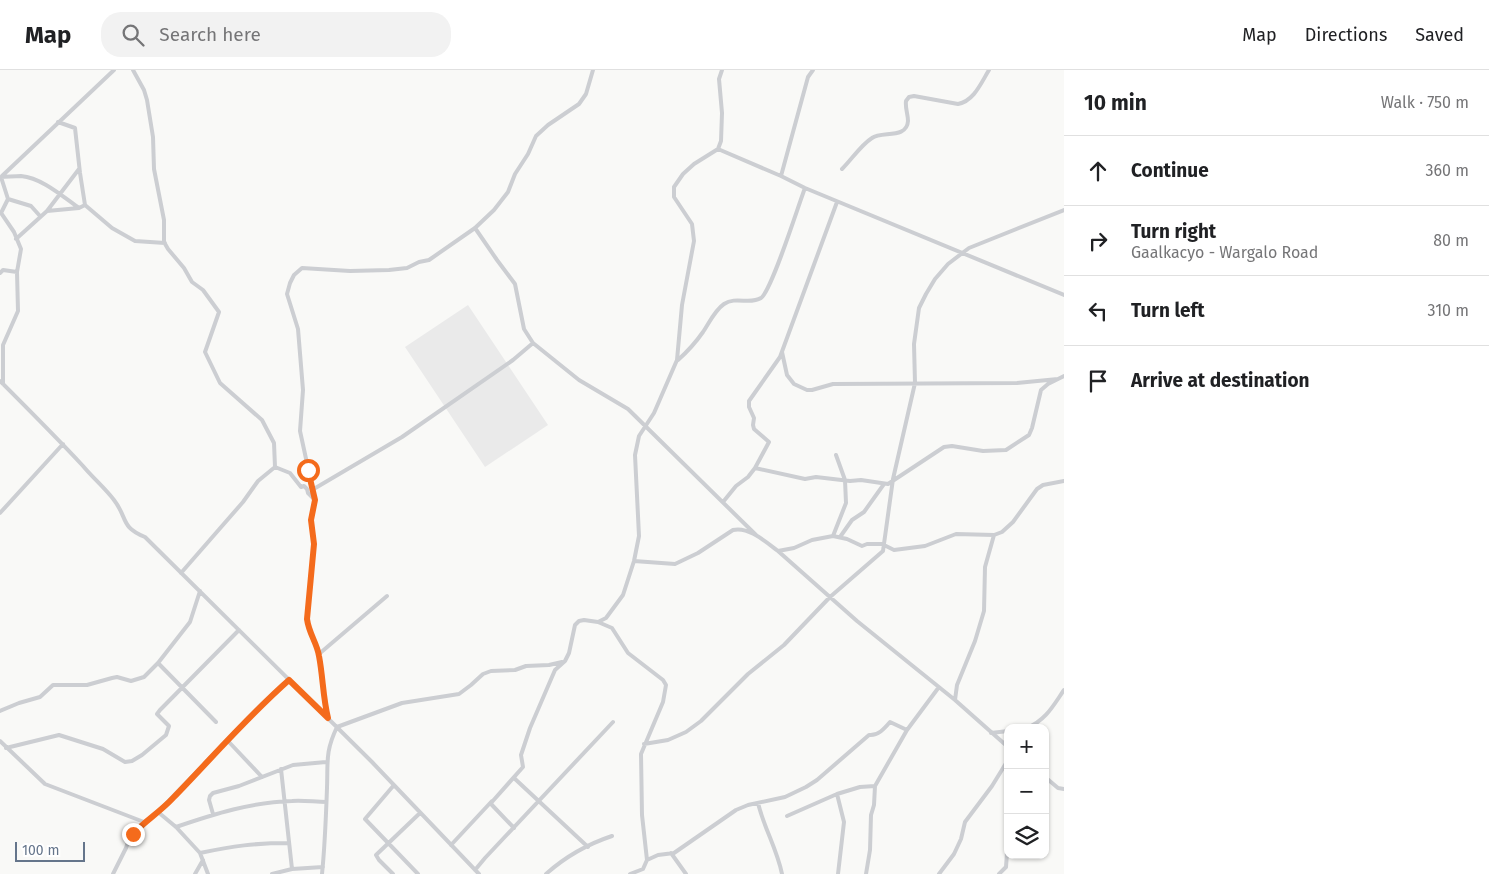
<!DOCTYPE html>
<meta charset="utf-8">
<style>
body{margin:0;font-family:"Fira Sans",sans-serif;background:#f2f2f2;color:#202124}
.controls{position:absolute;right:15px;bottom:15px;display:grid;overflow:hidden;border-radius:10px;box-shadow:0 1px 4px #0004}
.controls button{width:45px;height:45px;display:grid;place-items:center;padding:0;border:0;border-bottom:1px solid #e0e0e0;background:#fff;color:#202124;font:25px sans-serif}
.scale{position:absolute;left:15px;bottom:12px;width:70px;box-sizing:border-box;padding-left:5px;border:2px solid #65758b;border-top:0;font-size:14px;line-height:18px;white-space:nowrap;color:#65758b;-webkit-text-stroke:4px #fff;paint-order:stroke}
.stop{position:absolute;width:15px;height:15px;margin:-11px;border:4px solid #f46b1c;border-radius:50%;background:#fff}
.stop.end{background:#f46b1c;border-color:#fff;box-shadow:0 1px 5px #0008}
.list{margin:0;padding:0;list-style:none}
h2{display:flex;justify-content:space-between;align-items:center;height:65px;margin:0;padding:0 20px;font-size:21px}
h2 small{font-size:16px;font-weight:400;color:#757577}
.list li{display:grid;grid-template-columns:32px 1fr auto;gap:15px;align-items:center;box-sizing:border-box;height:70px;padding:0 20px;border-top:1px solid #e0e0e0}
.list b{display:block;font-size:19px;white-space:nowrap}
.list p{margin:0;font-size:16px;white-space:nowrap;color:#757577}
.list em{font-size:16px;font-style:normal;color:#757577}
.icon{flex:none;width:28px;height:28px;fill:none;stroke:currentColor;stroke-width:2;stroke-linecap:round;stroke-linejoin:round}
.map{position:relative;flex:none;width:1064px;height:804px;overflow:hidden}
header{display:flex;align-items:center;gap:30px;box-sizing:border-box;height:70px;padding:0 25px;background:#fff;border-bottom:1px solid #e0e0e0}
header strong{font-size:24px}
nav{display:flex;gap:28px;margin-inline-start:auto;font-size:18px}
.search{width:350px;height:45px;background:#f2f2f2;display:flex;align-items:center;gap:12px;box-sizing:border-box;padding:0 18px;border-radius:20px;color:#757577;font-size:19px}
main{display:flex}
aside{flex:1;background:#fff}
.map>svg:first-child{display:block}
.built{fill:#eaeaea}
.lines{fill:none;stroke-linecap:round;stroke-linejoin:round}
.street{stroke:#ccced2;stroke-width:4}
.route{stroke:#f46b1c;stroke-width:6}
</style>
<header>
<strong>Map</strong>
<div class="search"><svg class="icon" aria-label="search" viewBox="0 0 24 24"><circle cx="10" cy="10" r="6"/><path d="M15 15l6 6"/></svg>Search here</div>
<nav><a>Map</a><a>Directions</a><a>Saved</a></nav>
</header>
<main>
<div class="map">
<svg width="1064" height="804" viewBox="0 0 1064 804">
<rect width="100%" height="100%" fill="#f9f9f7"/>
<path class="built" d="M468,235l80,120 -63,42 -80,-120z"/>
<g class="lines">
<path class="street" d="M133,0l11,20 3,10 6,37 1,32 10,51v22l4,7 16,19 8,14 11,8 16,22 -14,40 15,31 42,37 12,23 1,24 15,6 11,14 3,-1 3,3 1,4 6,6
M58,52l17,6 5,45 5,32 27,23 23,13 30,2
M718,79l63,27 24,12 259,107
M842,99c10,-10 19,-24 30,-31 10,-7 35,1 36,-17 0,-7 -3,-13 -2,-20l3,-4 5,-1 44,8c16,-3 23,-21 31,-34
M2,106l112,-106
M781,106l27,-99 5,-7
M8,129l23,7 9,10
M47,141l32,-42
M475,158l22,32 18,24 9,45 9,14 46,37 49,29 128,126
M16,169l31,-28 32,-3
M0,203l3,-3 14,2
M782,282l5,23 7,9 13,6h5l21,-6 184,-1 41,-4 6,-3
M678,290c9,-8 18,-18 25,-28 6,-9 12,-22 21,-28 12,-8 26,1 37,-6 11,-8 37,-92 44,-110
M0,311c28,28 56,56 83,85 10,12 22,22 31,34 14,18 6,27 31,37l227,225 107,112
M3,314v-39l15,-34 -1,-39 4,-23 -7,-17 -13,-19 7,-14 -7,-22c6,0 13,-1 20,-1 21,2 41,20 58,32l6,-3
M755,398l50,11 11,-2 34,4 11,-1 27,4 56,-37 8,-1 31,5 23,-1 23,-15 3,-7 9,-38 7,-6 10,-5
M312,420l90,-53 111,-77 20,-17
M723,432l13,-16 12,-9 7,-9 14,-26 -15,-13 -1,-4 1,-7 -5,-11v-6l31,-44 57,-155
M0,443l63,-69
M833,466l13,-33 -1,-23 -9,-25
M840,467l12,-17 12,-8 20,-28
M778,481l79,70 98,79 2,-15 18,-44 9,-30 1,-44 9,-32
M634,491l41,3 23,-11 35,-23c15,-4 33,12 45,21l16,-3 18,-8 21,-4 14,3 15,7 5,-2h15l12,6 31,-4 31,-12 38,1 8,-3 11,-10 24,-33 6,-4 21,-4
M181,503l62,-71 15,-21 17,-14
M598,552l14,6 16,25 35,27 3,5 -3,17 -22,52 1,61 5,45
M319,584l68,-58
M158,593l58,59
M955,630l53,47
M0,641l19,-8 21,-6 13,-12h34l25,-7 5,-1 14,4 13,-4 14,-14 32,-41 10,-31
M328,648c-5,-20 -6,-41 -9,-62 -2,-13 -10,-22 -12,-37l7,-75 -3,-24 4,-20 -15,-69 3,-41 -5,-61 -11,-35 3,-11 4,-8 8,-7 48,3 39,-1 18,-2 12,-6 10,-2 46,-32 19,-18 14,-18 7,-18 13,-20 8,-18 12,-11 31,-21 7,-10 7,-24
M1027,658c19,-8 26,-22 37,-38
M991,663l17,-2
M0,671l45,43 99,38
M228,671l34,36
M644,674l24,-4 18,-8 15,-11 47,-47 36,-29 46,-48 53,-46 10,-72 22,-96 -1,-39 5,-36 7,-14 9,-15 13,-15 21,-16 95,-38
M6,678l53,-13 44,14 22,13 7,-1 10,-6 24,-20 3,-9 -12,-12 3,-4 79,-80
M281,699l11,100
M1045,707l13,11 6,1
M514,708l74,69
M394,715l-29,34 53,55
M837,724l7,28 -6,52
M758,733c6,25 19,46 24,71
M213,744l-4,-14 1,-4 3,-3 26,-7 54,-21 33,-3
M787,746l50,-22 23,-7 15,-1
M176,757c38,-13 76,-25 116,-26 11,-1 23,1 34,1
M514,758l-22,-23 -1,-2 32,-36 -2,-12 9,-27 25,-58 10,-9 4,-8 6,-28 4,-4 5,-1 14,2 8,-4 17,-23 11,-34 5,-25 -4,-81 4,-19 15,-23 23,-53 5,-55 12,-64 -2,-17 -18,-27v-10l9,-13 11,-10 24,-15 3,-8 1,-28 -3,-34 3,-9
M451,775l41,-44
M200,783c33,-7 55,-10 89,-10
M671,783l15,21
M475,800l10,-12 128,-136
M113,804l13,-26 3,-9 15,-17 6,-3 8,-7
M195,804l8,-14
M208,804l-8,-21 -24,-26 -18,-15 104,-108 27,-24
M272,804l20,-5 31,-2
M322,804c3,-29 4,-58 5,-86 1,-26 -2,-36 10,-61l65,-24 57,-9 12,-9 12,-11 8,-3 24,-1 11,-4 23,-1 13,-3
M393,804l-14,-14 -3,-5 44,-42
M546,804c19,-17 42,-30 66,-38
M630,804l13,-5 4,-9 11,-5 16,-2 62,-43 12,-5 37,-8 21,-10 11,-7 52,-45c9,1 15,-6 21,-13l17,8
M866,804l4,-24 1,-35 3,-10 1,-19 32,-56 32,-43
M939,804l15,-20 7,-15 4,-17 27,-36 16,-26
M999,804l7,-7 2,-28"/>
</g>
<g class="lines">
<path class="route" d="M133,764c12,-13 27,-22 40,-36 38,-39 75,-82 116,-118l39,38c-5,-20 -5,-41 -9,-62 -2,-13 -10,-22 -12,-37l7,-75 -3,-24 4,-20 -7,-30"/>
</g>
</svg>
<div class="controls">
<button>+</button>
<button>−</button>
<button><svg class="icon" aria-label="layers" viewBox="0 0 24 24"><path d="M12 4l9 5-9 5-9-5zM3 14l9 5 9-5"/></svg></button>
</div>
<div class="scale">100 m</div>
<div class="stop" style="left:308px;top:400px"></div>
<div class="stop end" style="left:133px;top:764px"></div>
</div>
<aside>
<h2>10 min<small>Walk · 750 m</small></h2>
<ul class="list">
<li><svg class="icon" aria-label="ahead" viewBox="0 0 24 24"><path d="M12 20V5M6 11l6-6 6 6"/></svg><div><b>Continue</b></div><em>360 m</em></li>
<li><svg class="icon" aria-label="right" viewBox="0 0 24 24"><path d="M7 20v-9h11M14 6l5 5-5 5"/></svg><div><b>Turn right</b><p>Gaalkacyo - Wargalo Road</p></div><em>80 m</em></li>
<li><svg class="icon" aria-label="left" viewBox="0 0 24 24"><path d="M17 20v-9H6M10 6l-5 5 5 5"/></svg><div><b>Turn left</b></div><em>310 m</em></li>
<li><svg class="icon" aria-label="arrive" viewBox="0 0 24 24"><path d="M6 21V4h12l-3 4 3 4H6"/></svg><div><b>Arrive at destination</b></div></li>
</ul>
</aside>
</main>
